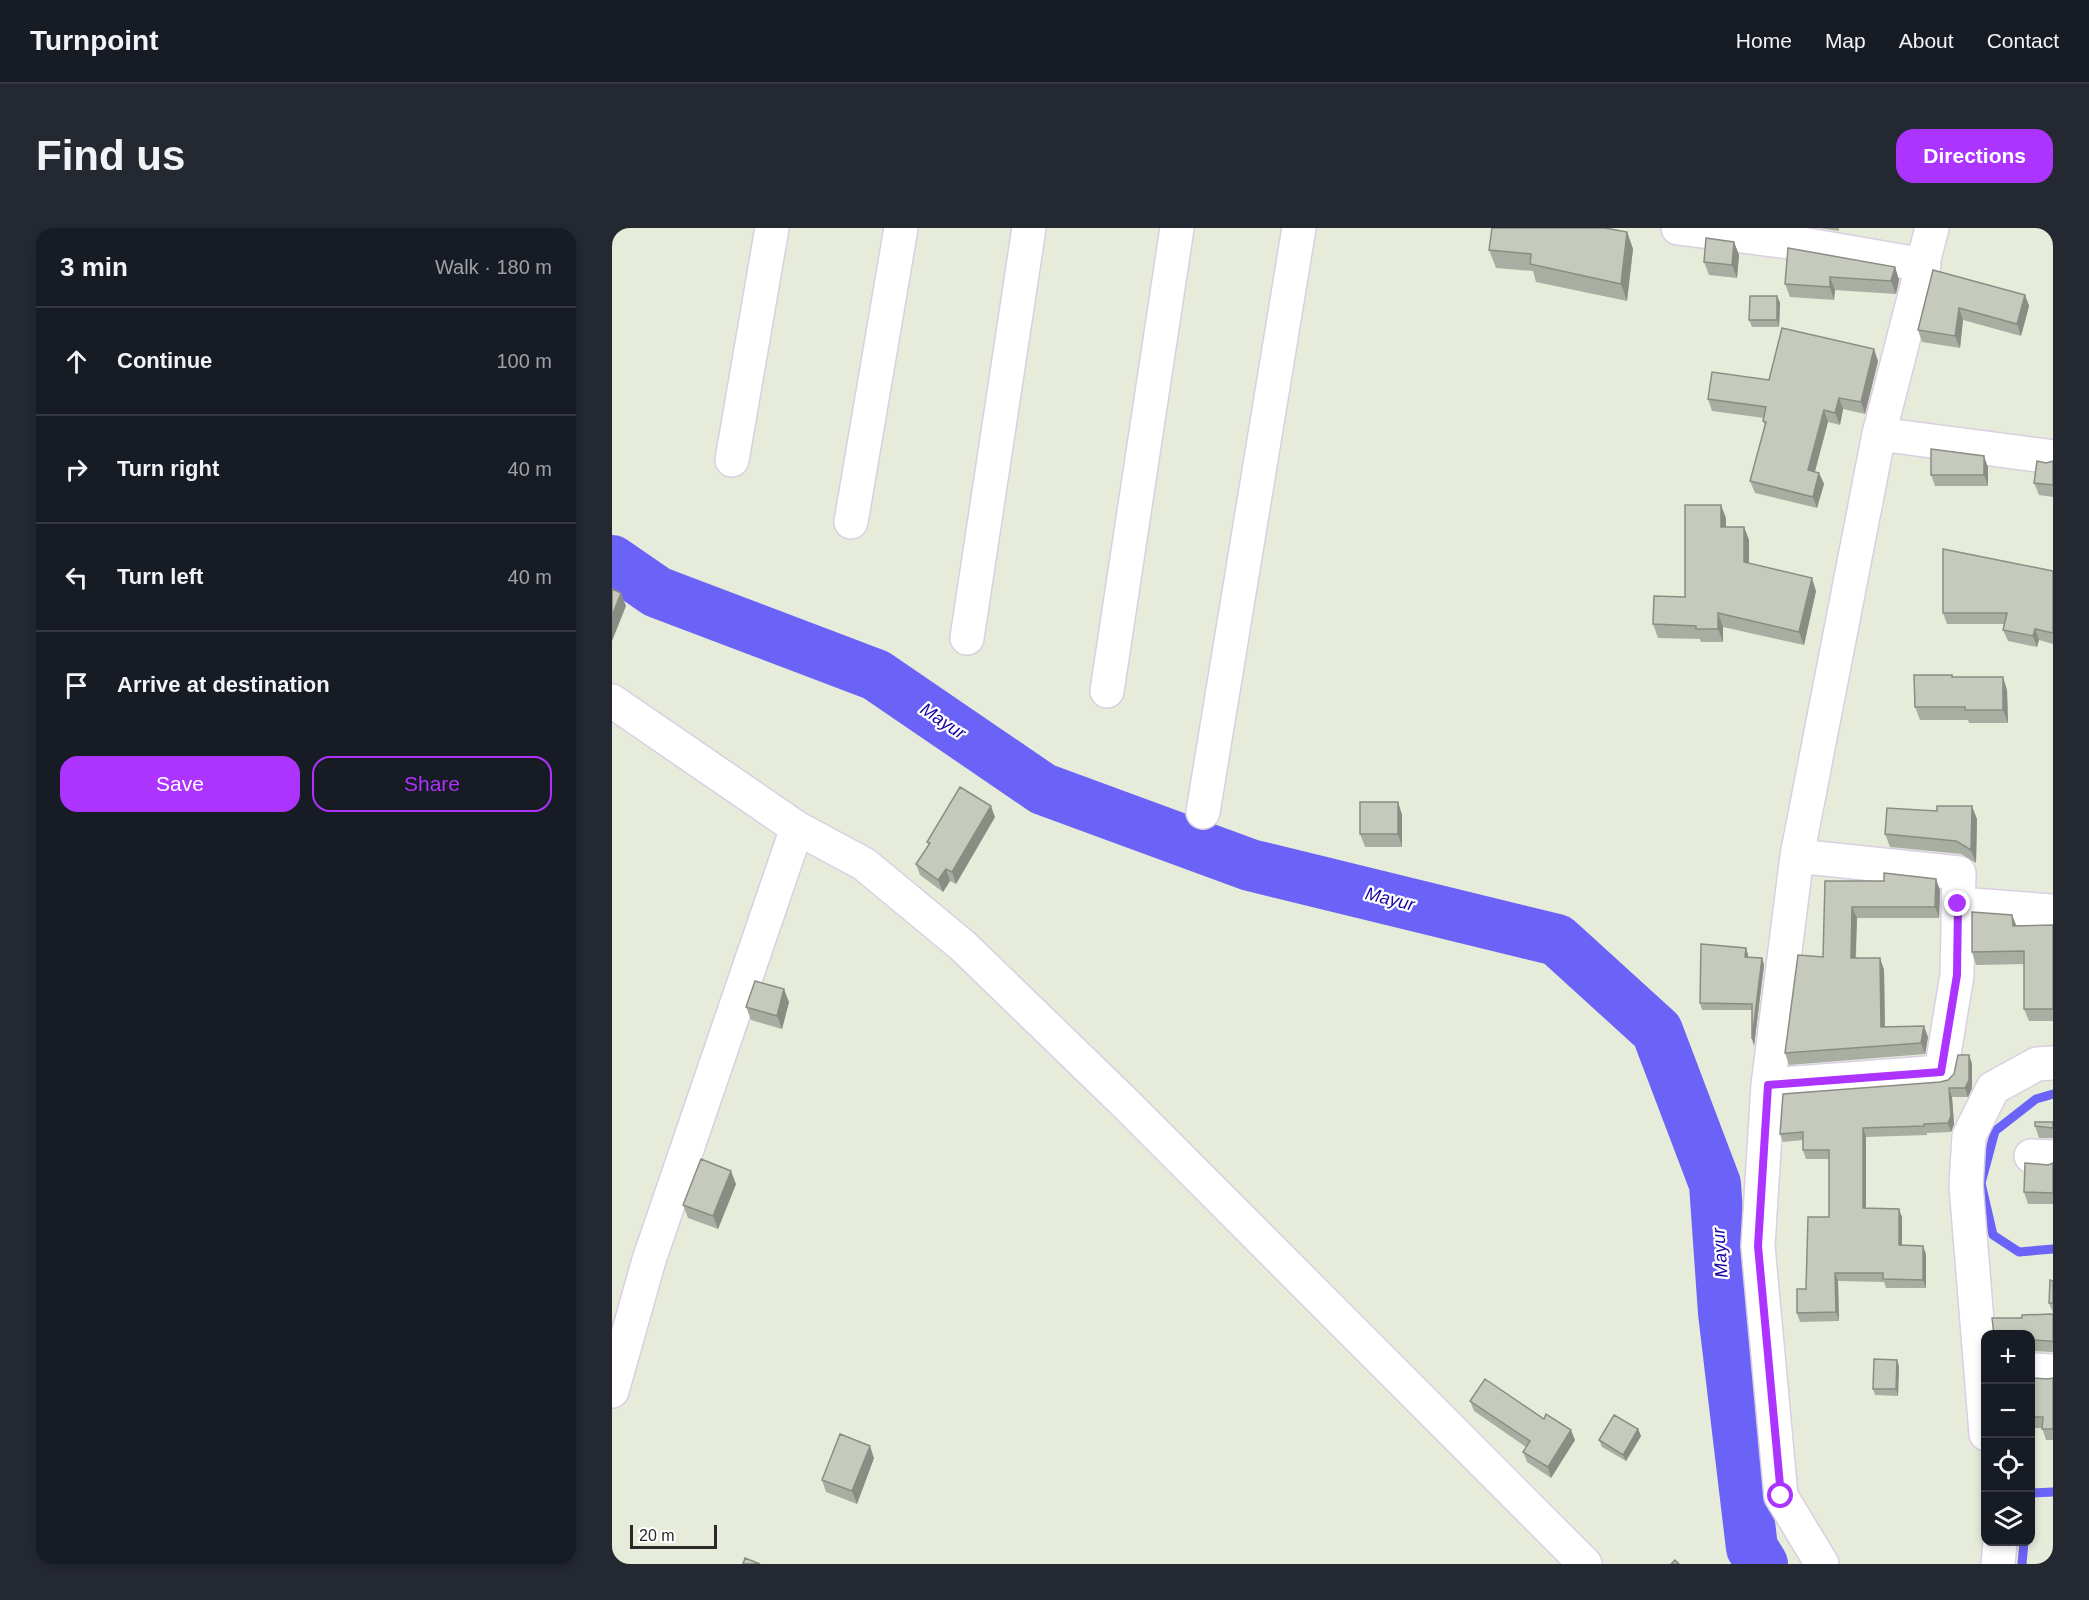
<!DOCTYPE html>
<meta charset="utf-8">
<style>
body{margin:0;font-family:Arial,sans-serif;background:#242831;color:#f1f3f6}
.controls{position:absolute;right:18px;bottom:18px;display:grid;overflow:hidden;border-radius:12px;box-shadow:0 3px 9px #0003}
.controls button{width:54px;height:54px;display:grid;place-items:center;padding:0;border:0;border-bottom:2px solid #363941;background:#171b24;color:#f1f3f6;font:30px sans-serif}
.scale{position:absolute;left:18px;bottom:15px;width:87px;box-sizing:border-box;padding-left:6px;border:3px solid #292929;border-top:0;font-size:16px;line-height:21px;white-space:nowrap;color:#292929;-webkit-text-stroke:4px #fff;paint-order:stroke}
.stop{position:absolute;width:18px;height:18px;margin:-14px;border:4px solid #ad33ff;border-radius:50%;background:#fff}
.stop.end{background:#ad33ff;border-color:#fff;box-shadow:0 2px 6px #0008}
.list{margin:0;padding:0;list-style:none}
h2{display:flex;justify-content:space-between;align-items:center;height:78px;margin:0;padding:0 24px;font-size:26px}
h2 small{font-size:20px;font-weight:400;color:#9ea1a6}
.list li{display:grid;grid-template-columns:39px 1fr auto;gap:18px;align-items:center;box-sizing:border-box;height:108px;padding:0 24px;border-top:2px solid #363941}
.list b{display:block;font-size:22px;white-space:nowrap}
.list em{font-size:20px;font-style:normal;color:#9ea1a6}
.actions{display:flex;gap:12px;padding:18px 24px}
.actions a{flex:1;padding:14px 0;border:2px solid #ad33ff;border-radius:18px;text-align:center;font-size:21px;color:#ad33ff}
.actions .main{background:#ad33ff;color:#fff}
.icon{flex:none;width:33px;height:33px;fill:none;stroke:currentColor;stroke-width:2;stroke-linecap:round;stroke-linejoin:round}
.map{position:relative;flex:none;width:1441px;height:1336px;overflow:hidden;border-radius:18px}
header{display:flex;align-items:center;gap:36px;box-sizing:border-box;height:84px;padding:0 30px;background:#171b24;border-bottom:2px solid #363941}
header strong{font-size:28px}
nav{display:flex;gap:33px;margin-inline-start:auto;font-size:21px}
.intro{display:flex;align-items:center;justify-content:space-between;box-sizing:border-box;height:144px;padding:0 36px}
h1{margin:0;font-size:42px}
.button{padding:15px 27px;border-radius:18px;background:#ad33ff;color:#fff;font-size:21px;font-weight:700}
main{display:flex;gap:36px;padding:0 36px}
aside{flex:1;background:#171b24;border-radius:18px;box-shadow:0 3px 9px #0003}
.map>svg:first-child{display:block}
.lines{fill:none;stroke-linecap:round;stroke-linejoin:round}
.stream{stroke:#6b63f7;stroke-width:9}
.river{stroke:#6b63f7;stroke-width:52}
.minor-casing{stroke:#dbcee3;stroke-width:36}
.minor{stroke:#fff;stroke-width:33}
.wall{fill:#a9aea2}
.shaded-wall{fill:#8a8d84}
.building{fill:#c5cabc;stroke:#8a8d84;stroke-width:1.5}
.route{stroke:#ad33ff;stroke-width:8}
.labels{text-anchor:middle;stroke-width:4.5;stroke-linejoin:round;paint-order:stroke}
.water-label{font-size:18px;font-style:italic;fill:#1804a2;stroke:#fff}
</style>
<header>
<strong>Turnpoint</strong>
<nav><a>Home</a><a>Map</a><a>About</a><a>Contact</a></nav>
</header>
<div class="intro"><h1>Find us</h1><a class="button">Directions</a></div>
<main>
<aside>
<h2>3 min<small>Walk · 180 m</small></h2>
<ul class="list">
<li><svg class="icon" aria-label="ahead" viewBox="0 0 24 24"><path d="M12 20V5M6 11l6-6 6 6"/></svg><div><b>Continue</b></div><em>100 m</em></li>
<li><svg class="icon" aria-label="right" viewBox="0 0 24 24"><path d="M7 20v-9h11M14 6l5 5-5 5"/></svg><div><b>Turn right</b></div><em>40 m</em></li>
<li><svg class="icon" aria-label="left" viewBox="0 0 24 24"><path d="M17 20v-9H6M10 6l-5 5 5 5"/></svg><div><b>Turn left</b></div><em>40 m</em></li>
<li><svg class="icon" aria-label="arrive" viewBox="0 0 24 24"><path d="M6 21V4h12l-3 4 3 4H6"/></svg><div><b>Arrive at destination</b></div></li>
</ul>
<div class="actions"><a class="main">Save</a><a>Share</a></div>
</aside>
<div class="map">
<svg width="1441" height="1336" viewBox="0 0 1441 1336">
<rect width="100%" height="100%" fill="#e6ecd9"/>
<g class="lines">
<path class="stream" d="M1441,866l-17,5 -41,32 -14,52 12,52 26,17 34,-3
M1418,1265l23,-1
M1410,1336l2,-22"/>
<path class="river" d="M0,333l45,31 219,83 167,114 207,76 307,75 100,91 58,153 9,129 28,235 10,16"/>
<defs>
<path id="minor" d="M1066,0l112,14 134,23
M1267,206l174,23
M120,232l40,-232
M239,294l50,-294
M355,410l62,-410
M495,463l70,-463
M0,473l185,127 67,36 99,82 162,157 460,461
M591,584l96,-584
M1346,676l95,7
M1156,857l173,-13 16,-97 2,-102 -162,-17
M1419,928l22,1
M1418,1142l23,1
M0,1163l37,-131 148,-432
M1374,1206l-20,-249 3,-49 24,-48 44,-24 16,-1
M1210,1336l-41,-68 -23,-250 10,-161 29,-229 82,-422 53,-206
M1386,1336l2,-22"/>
</defs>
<use href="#minor" class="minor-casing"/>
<use href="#minor" class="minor"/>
</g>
<path class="wall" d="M1207,0h20v3z
M1015,4l6,17 -6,52 -91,-19 -3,-11 -37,-3 -7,-18z
M1122,14l5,13 -2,23 -28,-3 -5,-13z
M1283,39l4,13 -3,14 -61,-4 -1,10 -44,-3 -5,-13z
M1321,42l92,25 4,11 -8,30 -58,-16 -3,28 -38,-6 -4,-12z
M1165,68l3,7 -1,24h-27l-3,-7z
M1266,133l-13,53 -22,-5 -3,16 -12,-3 -13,50 4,1 5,11 -7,24 -62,-15 -5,-12 15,-55 -2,-5 1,-3 -52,-7 -4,-12 61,-19z
M1441,233v36l-14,-2 -5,-12 12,-20z
M1376,239v19h-53l-4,-11z
M1114,290v9h18l5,13v23l67,28 -12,54 -81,-18v15h-22l-1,-3 -42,-1 -5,-14 32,-27z
M1441,343v73l-14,-4 -2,7 -29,-6 -5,-11 2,-6h-58l-4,-11z
M1340,447l1,2 54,13 1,33h-39l-1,-3h-48l-5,-13z
M786,574l4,13v32h-37l-5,-13z
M383,589l-39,67 -6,-3 -7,11 -23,-17 -4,-11 13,-18 -2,-4z
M1365,591l-1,44 -15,-9 -71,-7 -5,-13z
M1213,653l115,9 -1,28h-82l-1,40h24l4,12 1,57 43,10 -3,17 -136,11 -4,-12 38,-96z
M1441,697v96h-24l-5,-12v-45l-48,1 -4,-13 44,-26z
M1134,720l2,7v2l14,1 2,7 -10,81 -2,-36h-50l-2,-7z
M177,774l-7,27 -31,-9 -5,-13z
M1357,827l3,9v24l-4,9h-16l2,27 -3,8 -24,1v2l-61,2v71l36,9v28l24,9v34h-40l-2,-6 -46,-1 1,40 -39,1 -3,-9 9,-24 23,-72v-58h-23l-3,-9v-10l-20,2 -3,-8 168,-54 6,-6z
M1441,894v16h-14l-4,-12z
M1441,935v41h-25l-4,-12 24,-27z
M124,956l-18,45 -30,-11 -5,-13z
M1441,1053v32l-4,-10z
M1441,1086v38l-22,-1v-16l-9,-17z
M1287,1138l-1,30 -23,-1 -2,-6z
M1419,1150l17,1 5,-1v62h-7l-4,-12h-11z
M858,1173l105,39 -24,38 -24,-16 -4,-10 3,-5 -52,-36z
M1026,1201l3,7 -15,25 -24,-14 -3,-7z
M262,1230l-17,46 -31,-12 -4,-12z"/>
<path class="shaded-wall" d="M1015,4l6,17 -6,52 -6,-17z
M1122,14l5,13 -2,23 -5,-13z
M1283,39l4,13 -3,14 -5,-13z
M1218,49l5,13 -1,10 -4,-13z
M1413,67l4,11 -8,30 -4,-12z
M1165,68l3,7 -1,24 -2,-7z
M1347,80l4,12 -3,28 -5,-12z
M1262,121l4,12 -13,53 -4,-12z
M1227,170l4,11 -3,16 -5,-12z
M1212,182l4,12 -16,60 -4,-12z
M1372,228l4,11v19l-4,-11z
M1207,245l5,11 -7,24 -4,-11z
M1109,277l5,13v22l-5,-13z
M1132,299l5,13v35l-5,-13z
M1200,350l4,13 -12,54 -5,-13z
M9,365l5,13 -14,35v-25z
M1106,385l5,14v15l-5,-13z
M1423,401l4,11 -2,7 -4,-11z
M1391,449l4,13 1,33 -5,-13z
M786,574l4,13v32l-4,-13z
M379,578l4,11 -39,67 -4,-12z
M1360,578l5,13 -1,44 -5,-13z
M334,641l4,12 -7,11 -5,-12z
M1324,651l4,11 -1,28 -4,-11z
M1240,679l5,11 -2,52 -4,-12z
M1400,687l5,12 -4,-1z
M1134,720l2,7 -1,9 -2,-7z
M1150,730l2,7 -10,81 -2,-7z
M1268,730l4,12 1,68 -4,-11z
M172,761l5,13 -7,27 -5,-13z
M1312,798l4,11 -3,17 -4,-11z
M1357,827l3,9v24l-4,9 -3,-9z
M1337,860l3,9 2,27 -3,8 -3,-9z
M1251,900l3,9v79l-3,-8z
M119,943l5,13 -18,45 -5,-13z
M1287,981l3,8v37l-3,-9z
M1311,1018l3,8v34l-3,-8z
M1223,1045l3,8 1,40 -3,-9z
M1285,1132l2,6 -1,30 -2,-7z
M1026,1201l3,7 -15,25 -3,-6z
M959,1202l4,10 -24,38 -3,-11z
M258,1218l4,12 -17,46 -5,-13z"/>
<path class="building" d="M880,0h113l22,4 -6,52 -91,-20 1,-10 -42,-4z
M1094,10l28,4 -2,23 -28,-3z
M1176,20l107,19 -4,14 -61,-4v10l-45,-3z
M1321,42l92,25 -8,29 -58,-16 -4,28 -37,-6z
M1138,68h27v24h-28z
M1170,100l92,21 -13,53 -22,-4 -4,15 -11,-3 -16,60 11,3 -6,24 -63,-16 16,-59 -3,-1 3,-14 -58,-8 4,-27 57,8z
M1319,221l53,7v19h-53z
M1425,233l9,2 7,-2v24l-19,-2z
M1073,277h36v22h23v35l68,16 -13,54 -81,-19v16h-22v-3l-43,-2 1,-28 31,1z
M1331,321l110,22v62l-18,-4 -2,7 -30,-6 4,-17h-64z
M0,361l9,4 -9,23z
M1302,447h38v2h51v33h-38v-3h-50z
M348,559l31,19 -39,66 -6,-3 -8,11 -22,-16 14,-21 -3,-1z
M748,574h38v32h-38z
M1325,578h35l-1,44 -15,-9 -71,-7 2,-26 50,3z
M1272,645l52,6 -1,28h-83l-1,51h29l1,69 43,-1 -3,17 -136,10 13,-98 25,2 2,-76h59z
M1360,684l40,3 1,11 40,-1v84h-29v-58l-52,1z
M1089,716l45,4 -1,9 17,1 -10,81v-35l-52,-1z
M143,753l29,8 -7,27 -31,-9z
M1346,827h11v25l-4,8h-16l2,28 -3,7 -24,1v2l-61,2v80l36,1v36l24,1v34l-40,-1v-6h-48l1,39 -39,1v-24h9l2,-72h21v-67h-26v-18l-23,2 3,-40 157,-12 8,-2 6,-6z
M1423,894h18v6l-18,-2z
M89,931l30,12 -18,45 -30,-11z
M1413,935l23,2 5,-2v30l-29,-1z
M1438,1052l3,1v22h-4z
M1441,1086v28l-3,-1 -19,-1v-5h-37l-2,-17h30v-3z
M1262,1131l23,1 -1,29h-23z
M1419,1150l17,1 5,-1v51h-11l1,-12h-12z
M873,1151l59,40 2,-5 25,16 -23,37 -25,-15 7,-11 -60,-40z
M1002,1187l24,14 -15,26 -24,-15z
M228,1206l30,12 -18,45 -30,-11z
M133,1330l15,6h-17z
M1063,1332l4,4h-8z"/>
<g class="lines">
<path class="route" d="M1169,1268l-23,-250 10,-161 173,-13 16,-97 1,-71"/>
</g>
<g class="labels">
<g class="water-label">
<text transform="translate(331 493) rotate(34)" y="6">Mayur</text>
<text transform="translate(778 671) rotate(14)" y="6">Mayur</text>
<text transform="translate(1108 1025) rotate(-94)" y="6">Mayur</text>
</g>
</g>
</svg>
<div class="controls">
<button>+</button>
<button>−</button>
<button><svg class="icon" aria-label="locate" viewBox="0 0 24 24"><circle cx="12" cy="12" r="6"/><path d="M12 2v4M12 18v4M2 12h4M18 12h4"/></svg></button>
<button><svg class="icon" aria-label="layers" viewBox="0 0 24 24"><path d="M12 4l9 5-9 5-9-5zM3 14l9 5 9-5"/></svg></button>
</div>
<div class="scale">20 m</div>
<div class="stop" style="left:1169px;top:1268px"></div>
<div class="stop end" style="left:1346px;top:676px"></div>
</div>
</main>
